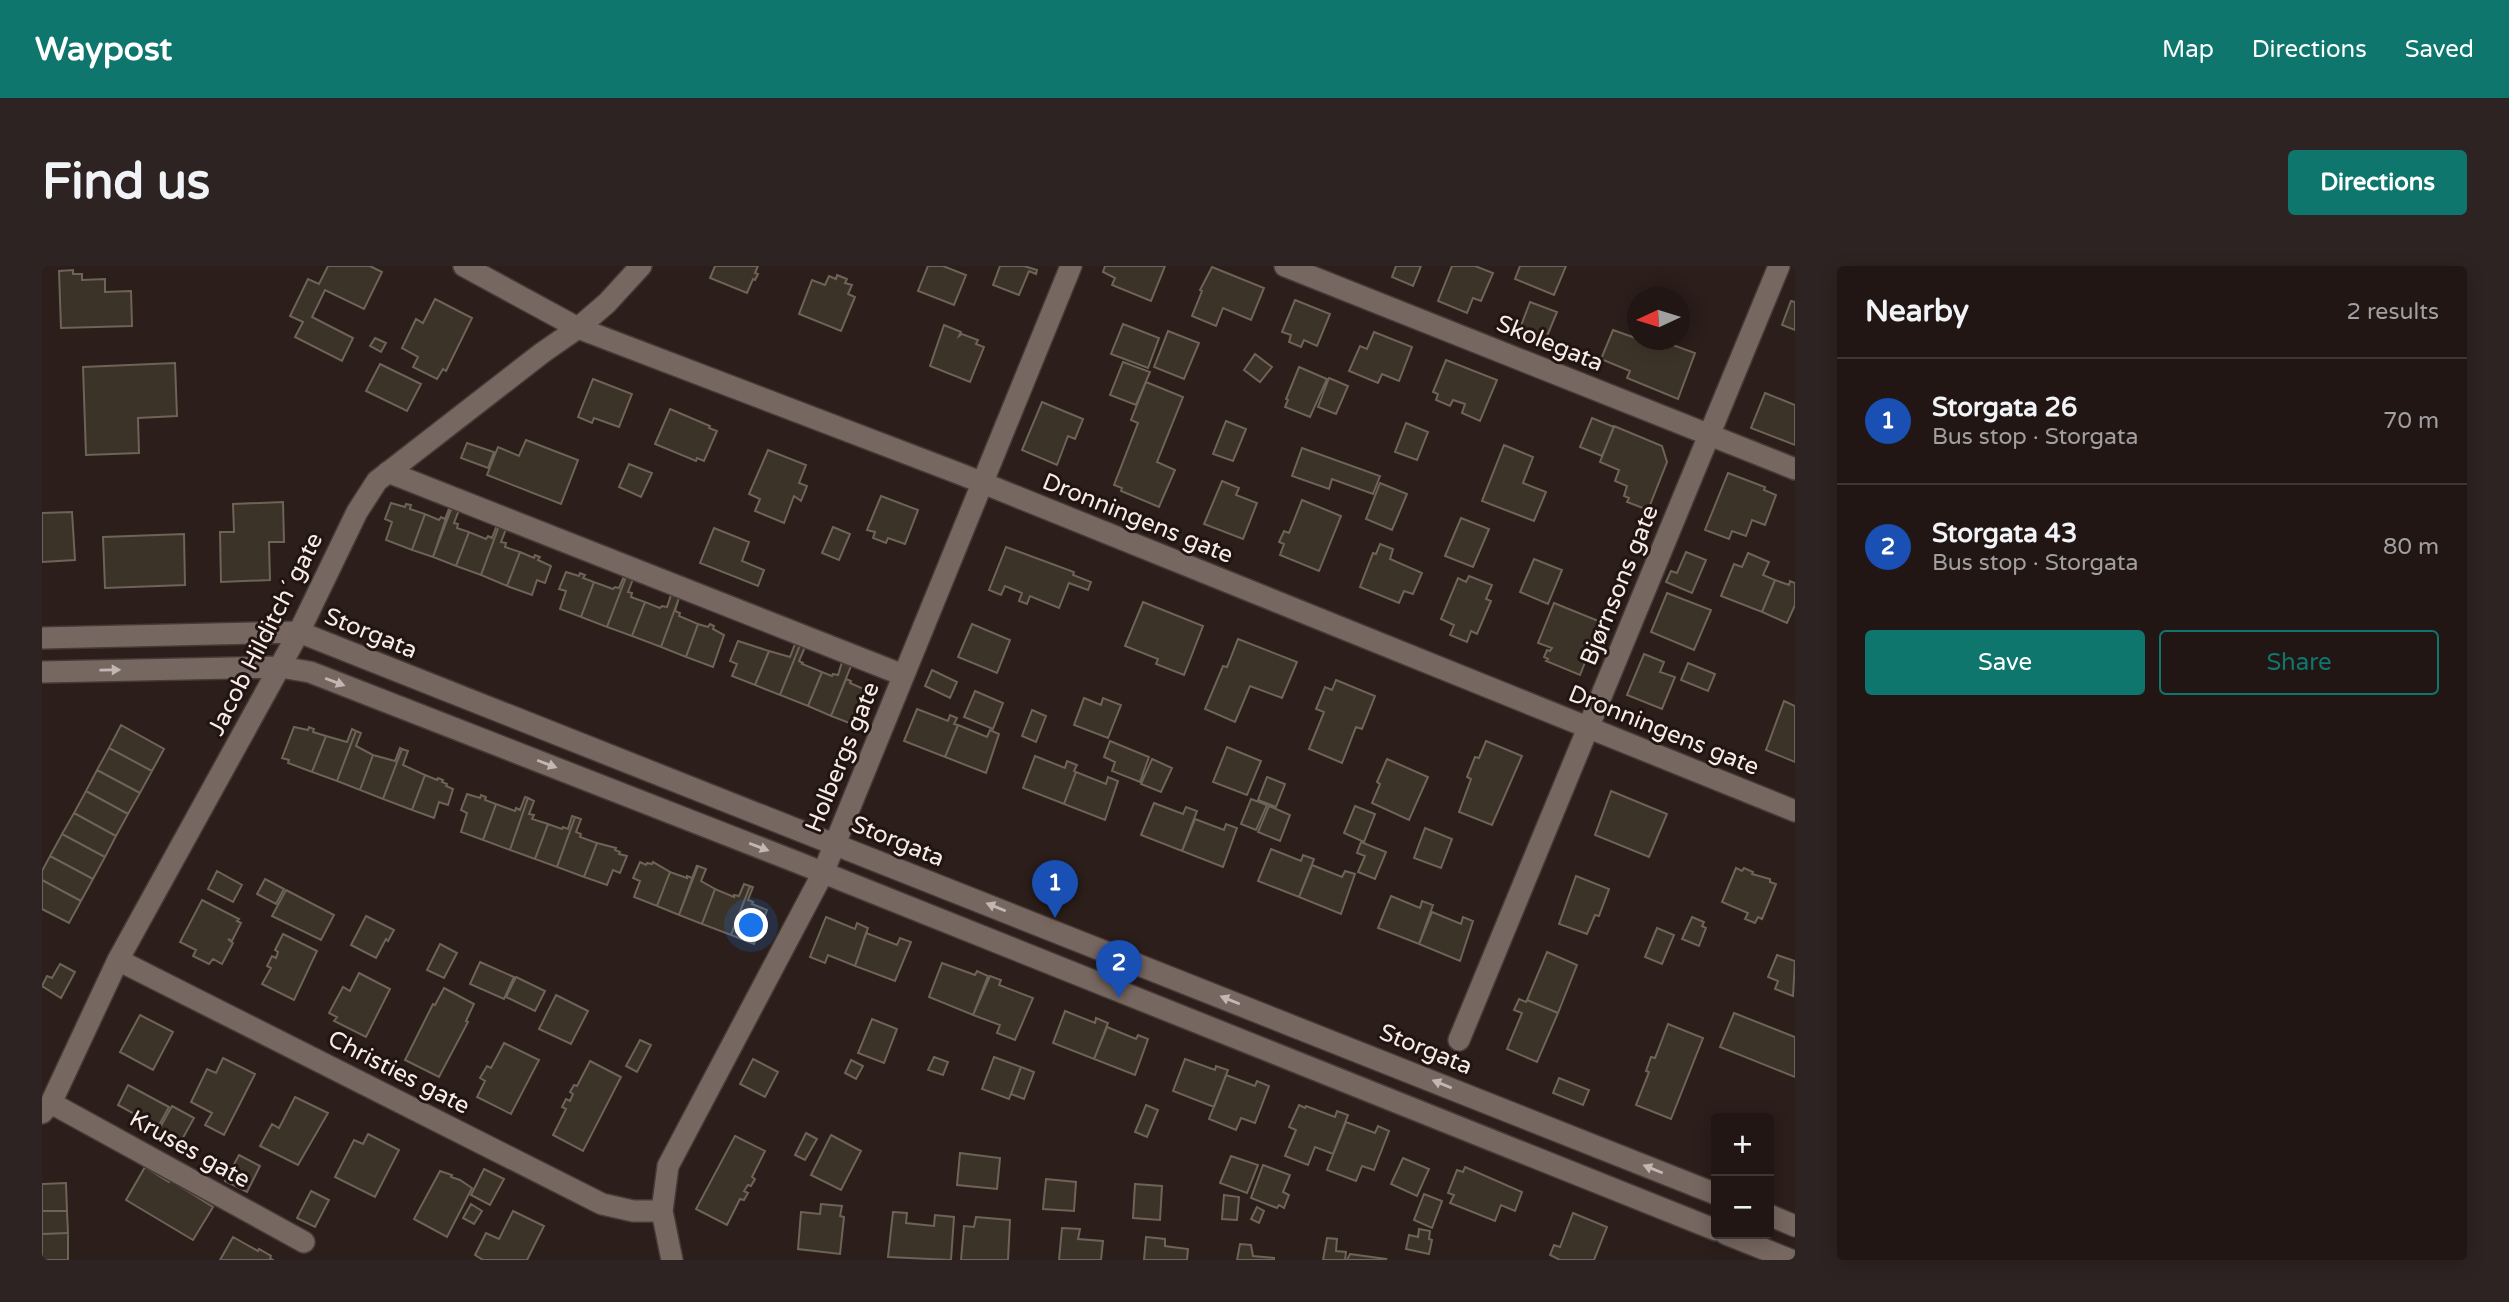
<!DOCTYPE html>
<meta charset="utf-8">
<style>
body{margin:0;font-family:"Varela Round",sans-serif;background:#2d2322;color:#f1f3f6}
.controls{position:absolute;right:21px;bottom:21px;display:grid;overflow:hidden;border-radius:7px;box-shadow:0 4px 18px #0003}
.controls button{width:63px;height:63px;display:grid;place-items:center;padding:0;border:0;border-bottom:2px solid #3e3534;background:#211614;color:#f1f3f6;font:35px sans-serif}
.compass{position:absolute;left:1585px;top:21px;width:63px;height:63px;border-radius:50%;background:#211614;box-shadow:0 4px 18px #0003;rotate:266deg}
.you{position:absolute;left:710px;top:660px;width:24px;height:24px;margin:-18px;border:5px solid #fff;border-radius:50%;background:#1a73e8;box-shadow:0 0 0 10px #1a73e833}
.badge{display:grid;place-items:center;width:46px;height:46px;border-radius:50%;background:#0f766e;color:#fff;font-size:23px;font-weight:700}
.pin{position:absolute;translate:-50% -58px;filter:drop-shadow(0 2px 4px #0008)}
.pin::after{content:'';position:absolute;top:37px;width:24px;height:21px;background:inherit;clip-path:polygon(0 0,100% 0,50% 100%)}
.list{margin:0;padding:0;list-style:none}
h2{display:flex;justify-content:space-between;align-items:center;height:91px;margin:0;padding:0 28px;font-size:30px}
h2 small{font-size:23px;font-weight:400;color:#a29fa0}
.list li{display:grid;grid-template-columns:46px 1fr auto;gap:21px;align-items:center;box-sizing:border-box;height:126px;padding:0 28px;border-top:2px solid #3e3534}
.list b{display:block;font-size:26px;white-space:nowrap}
.list p{margin:0;font-size:23px;white-space:nowrap;color:#a29fa0}
.list em{font-size:23px;font-style:normal;color:#a29fa0}
.actions{display:flex;gap:14px;padding:21px 28px}
.actions a{flex:1;padding:16px 0;border:2px solid #0f766e;border-radius:7px;text-align:center;font-size:24px;color:#0f766e}
.actions .main{background:#0f766e;color:#fff}
.map{position:relative;flex:none;width:1753px;height:994px;overflow:hidden;border-radius:7px}
header{display:flex;align-items:center;gap:42px;box-sizing:border-box;height:98px;padding:0 35px;background:#0f766e;color:#fff}
header strong{font-size:33px}
nav{display:flex;gap:38px;margin-inline-start:auto;font-size:24px}
.intro{display:flex;align-items:center;justify-content:space-between;box-sizing:border-box;height:168px;padding:0 42px}
h1{margin:0;font-size:49px}
.button{padding:18px 32px;border-radius:7px;background:#0f766e;color:#fff;font-size:24px;font-weight:700}
main{display:flex;gap:42px;padding:0 42px}
aside{flex:1;background:#211614;border-radius:7px;box-shadow:0 4px 18px #0003}
.map>svg:first-child{display:block}
.building{fill:#3c3328;stroke:#6e6357;stroke-width:2}
.lines{fill:none;stroke-linecap:round;stroke-linejoin:round}
.minor-casing{stroke:#463a37;stroke-width:24}
.minor{stroke:#776761;stroke-width:21}
.oneway{fill:#c3b7b3}
.labels{text-anchor:middle;stroke-width:6;stroke-linejoin:round;paint-order:stroke}
.street-label{font-size:24px;fill:#f6ede9;stroke:#221511}
</style>
<header>
<strong>Waypost</strong>
<nav><a>Map</a><a>Directions</a><a>Saved</a></nav>
</header>
<div class="intro"><h1>Find us</h1><a class="button">Directions</a></div>
<main>
<div class="map">
<svg width="1753" height="994" viewBox="0 0 1753 994">
<rect width="100%" height="100%" fill="#2c1e1a"/>
<path class="building" d="M286,0h42l12,6 -18,37 -39,-19 -13,27 41,21 -11,23 -47,-24 8,-15 -13,-6 18,-37 11,5z
M673,0h43l-3,7 3,1 -3,6 -2,-1 -6,14 -37,-15z
M886,0h15l23,9 -12,30 -36,-14z
M958,0h24l13,4 -1,4 -7,-3 -10,24 -26,-10z
M1063,0h60l-14,35 -39,-16 3,-7 -12,-6z
M1354,0h25l-8,20 -21,-9z
M1410,0h23l18,7 -12,28 -8,-3 -6,15 -29,-12z
M1478,0h46l-12,29 -39,-16z
M1170,1l52,21 -13,32 -28,-12 -7,18 -24,-10 10,-25 -2,-1z
M31,4v4h9v6l23,-1v13l26,-1 1,35 -71,2 -2,-57z
M795,9l10,4 -2,4 7,2 -4,9 7,3 -14,34 -42,-17 13,-34 13,5 4,-9 7,3z
M393,33l37,19 -26,53 -3,-2 -6,10 -24,-12 5,-10 -16,-9 14,-29 7,4z
M1253,34l35,14 -13,32 -13,-6 -3,7 -12,-5 2,-7 -9,-3z
M1749,35l4,1v28l-13,-5z
M1488,36l27,10 -12,29 -26,-10z
M1081,58l36,14 -11,30 -37,-14z
M902,59l17,7 -2,4 3,-2 16,6 -2,4 8,3 -14,35 -40,-16z
M1571,64l42,15 4,-5 36,13 -17,46 -51,-21 3,-7 -29,-12z
M1126,65l31,12 -15,36 -30,-12z
M1332,66l38,15 -13,34 -17,-7 -4,9 -29,-12 11,-25 7,3z
M333,72l11,5 -5,9 -11,-6z
M1213,88l17,13 -12,15 -16,-12z
M1404,94l51,20 -17,41 -18,-8 3,-9 -12,-4 -3,6 -14,-6 2,-6 -5,-2z
M1081,96l27,10 -14,33 -26,-10z
M133,97l2,53 -39,2 1,35 -53,2 -3,-88z
M338,98l41,20 -14,27 -41,-20z
M1257,101l28,12 -17,38 -25,-10 3,-7 -2,-1z
M1287,112l19,8 -12,28 -18,-7z
M551,113l39,15 -13,33 -25,-9 -2,5 -14,-6z
M1104,116l37,15 -26,65 18,8 -16,37 -38,-16 1,-3 -8,-3 24,-62 -7,-3z
M1723,127l30,12v40l-44,-17z
M1000,136l41,17 -8,20 -7,-3 -11,29 -35,-15z
M628,143l40,17 -1,2 8,3 -13,30 -7,-3 -1,3 -41,-17z
M1550,152l22,9 -12,29 -22,-9z
M1184,155l20,8 -13,32 -20,-7z
M1364,157l22,9 -11,28 -22,-8z
M1572,160l48,20 5,16 -19,48 -21,-8 2,-4 -5,-2 3,-10 -12,-5 4,-11 -19,-8z
M484,174l52,20 -17,44 -74,-29 11,-28 21,9z
M425,177l27,9 -6,16 -27,-10z
M1462,179l29,12 -10,26 23,9 -12,29 -52,-20z
M1260,182l78,28 -7,18 -41,-15 -3,10 -37,-13z
M726,184l38,15 -7,18 8,3 -6,15 -7,-5 -10,27 -29,-12 5,-12 -11,-5z
M587,198l23,9 -11,24 -22,-10z
M1686,207l37,14 -1,3 12,5 -11,30 -13,-5 -6,16 -14,-5 -3,8 -24,-9z
M1180,215l17,7 -3,7 21,8 -14,36 -39,-15z
M1338,217l27,11 -15,36 -26,-11z
M839,230l37,14 -13,34 -17,-6 -2,5 -13,-5 2,-6 -8,-2z
M1260,234l39,16 -22,55 -39,-16 4,-11 -5,-2 5,-11 5,2z
M241,236l1,40h-15l1,38 -49,2 -1,-50h14l-1,-28z
M349,237l14,4 1,-3 5,1 -1,4 15,5 -13,36 -26,-10 6,-18 -7,-3z
M408,240l-17,51 -21,-7 13,-36 14,6 2,-3 4,2z
M410,241l7,3 -5,13 4,1 -1,4 12,4 -13,34 -23,-9z
M30,246l3,48 -33,2v-49z
M1419,252l28,11 -16,38 -28,-11z
M455,259l2,1 -18,49 -25,-9 13,-34 17,7 2,-3 4,2z
M457,260l7,3 -5,13 5,1 -1,4 15,5 -13,34 -26,-11z
M791,261l17,7 -11,26 -17,-7z
M672,262l35,14 -7,19 22,9 -6,16 -58,-23z
M142,268l1,51 -80,3 -2,-51z
M1338,278l13,5 -3,10 32,14 -9,21 -9,-3 -5,12 -39,-16 13,-34 3,1z
M964,281l68,25 -1,3 18,7 -3,8 -19,-7 -10,25 -29,-12 -3,8 -8,-3 3,-8 -17,-7 -4,9 -12,-5z
M478,286l14,6 1,-3 5,2 -2,3 13,6 -6,17 -8,-3 -5,15 -25,-9z
M1644,286l20,8 -14,33 -26,-11 5,-11 6,2z
M1706,287l21,9 -6,13 12,5 -13,32 -41,-16 13,-32 8,3z
M1492,293l28,11 -14,34 -28,-12z
M524,306l13,4 1,-3 5,2 -2,3 11,4 -13,35 -21,-8 6,-18 -7,-2z
M582,310l2,1 -19,50 -26,-10 13,-35 19,7 2,-2 4,1z
M1427,310l23,9 -6,14 5,2 -14,33 -6,-3 -4,11 -17,-7 4,-10 -13,-6 17,-41 8,4z
M584,311l7,2 -5,13 4,1 -1,4 14,5 -13,34 -25,-9z
M1733,314l14,5 1,-4 5,2v22l-8,18 -25,-11z
M1625,327l44,17 -17,40 -43,-18z
M629,329l8,3 -18,49 -29,-11 13,-34 15,6 2,-2 5,1z
M637,332l-4,13 5,2 -1,3 19,8 -12,33 -25,-10z
M1101,336l60,24 -19,49 -28,-11 2,-5 -33,-13z
M1512,337l47,19 -21,53 -34,-14 2,-2 -4,-2 3,-7 3,1 2,-3 -14,-5z
M656,358l10,3 2,-3 4,2 -1,3 11,6 -11,32 -27,-10z
M930,358l38,16 -13,33 -39,-16z
M1196,373l59,23 -15,36 -32,-12 -15,36 -30,-13 18,-43 4,1z
M696,375l31,10 -14,34 -23,-9 5,-12 -7,-3z
M753,378l5,1 -20,50 -25,-10 14,-34 21,6z
M758,379l5,2 -6,14 4,2 -1,1 20,8 -14,34 -28,-11z
M1602,388l20,8 -4,10 15,5 -13,32 -35,-14z
M800,396l9,4 -20,50 -23,-10 14,-34 10,4 1,-2 5,1z
M1646,397l27,11 -7,17 -27,-11z
M890,404l25,12 -7,16 -25,-12z
M804,413l5,2 -1,2 16,7 -14,34 -21,-8z
M1294,414l39,16 -13,33 -6,-2 -14,36 -33,-14 15,-37 -8,-3 9,-22 7,3z
M933,425l28,12 -10,26 -29,-12z
M1042,432l17,7 2,-7 18,7 -13,33 -34,-13z
M1742,435l11,5v56l-29,-12z
M875,443l31,12 2,-6 7,3 -3,6 4,1 -13,32 -41,-16z
M990,444l14,6 -10,26 -14,-6z
M79,459l43,24 -12,22 -43,-23z
M916,459l29,12 3,-7 9,4 -13,39 -41,-16z
M252,461l14,3 1,-3 5,2 -1,3 13,4 -14,36 -24,-9 1,-3 -7,-2z
M310,463l4,2 -19,50 -25,-9 14,-36 21,6z
M314,465l5,2 -5,13 17,9 -13,35 -23,-9z
M1068,475l39,16 -9,25 -28,-11 3,-9 -11,-5z
M1444,475l36,15 -30,69 -33,-13 12,-33 -4,-2 8,-20 4,1z
M1185,481l34,14 -14,34 -34,-13z
M67,482l43,23 -12,22 -43,-23z
M358,482l2,1 -19,50 -23,-9 13,-35 22,6z
M360,483l6,2 -5,14 22,10 -13,35 -29,-11z
M993,490l30,12 2,-7 10,4 -3,6 2,1 -12,32 -41,-16z
M1110,493l20,9 -11,24 -20,-8z
M1345,493l41,18 -19,43 -37,-17 8,-19 -3,-2z
M55,504l43,23 -12,21 -42,-23z
M1034,506l30,12 2,-7 10,4 -13,39 -41,-16z
M383,509l12,5 1,-2 5,2 -1,2 5,2 -1,2 7,3 -5,16 -9,-3 -5,16 -22,-8z
M1225,511l18,7 -9,23 -18,-7z
M44,525l42,23 -12,22 -42,-23z
M1569,525l56,23 -18,43 -54,-22z
M425,528l13,4 1,-3 5,2 -1,3 11,4 -13,36 -22,-8 6,-19 -6,-3z
M483,531l3,1 -18,52 -27,-10 13,-36 19,7 1,-3 4,2z
M486,532l6,3 -5,13 5,1 -2,4 16,5 -13,35 -25,-9z
M1209,533l16,6 -11,25 -15,-6z
M1112,537l29,11 3,-7 11,4 -15,40 -41,-16z
M1227,540l21,9 -10,26 -22,-9z
M1313,540l20,8 -11,28 -20,-9z
M32,547l42,23 -11,21 -43,-23z
M530,550l3,1 -18,50 -22,-8 13,-35 14,5 1,-2 5,2z
M533,551l6,2 -5,13 5,2 -1,3 17,6 -13,34 -27,-10z
M1153,553l29,11 2,-6 11,4 -14,39 -41,-16z
M1383,562l27,11 -11,29 -27,-10z
M20,568l43,23 -12,22 -43,-23z
M1319,576l25,10 -11,27 -17,-7 7,-16 -8,-3z
M555,577l19,5 -1,2 5,2 -1,2 8,2 -7,17 -7,-3 -6,15 -23,-8z
M1229,583l30,12 2,-6 11,4 -15,38 -41,-16z
M8,590l43,23 -12,22 -39,-21v-9z
M598,596l6,3 1,-2 5,1 1,-2 17,10 -13,34 -23,-9 6,-16 -7,-3z
M655,599l-18,50 -22,-9 13,-34 17,6v-2l5,2z
M1270,599l30,12 3,-6 10,3 -14,40 -42,-17z
M656,600l8,3 -5,12 14,8 -13,35 -23,-9z
M1694,602l6,3 2,-3 9,4 -1,2 18,5v3l6,2 -14,35 -4,-2 -3,6 -10,-4 3,-6 -26,-11z
M175,605l25,14 -9,17 -25,-13z
M1534,610l33,13 -10,27 -4,-1 -8,19 -28,-10z
M223,613l19,10 -8,15 -19,-10z
M0,614l39,21 -12,22 -27,-14z
M702,618l6,2 -19,49 -29,-11 13,-35 19,8v-2l5,1z
M708,620l3,1 -5,13 5,2 -1,2 15,6 -13,34 -23,-9z
M244,624l48,25 -13,25 -49,-24z
M1349,630l29,12 2,-7 11,4 -14,39 -41,-16z
M160,634l37,19 -2,2 4,2 -9,18 -4,-2 5,4 -11,21 -9,-5 -4,5 -16,-8 3,-6 -16,-8z
M1390,646l29,12 2,-7 10,4 -13,40 -41,-17z
M324,650l28,14 -6,11 -2,-2 -10,19 -25,-13z
M784,651l29,12 2,-6 11,5 -13,38 -27,-11 -3,8 -15,-6z
M1650,651l12,5 -2,4 4,2 -7,18 -17,-7z
M1615,662l17,7 -12,29 -17,-7z
M824,667l31,12 3,-7 11,4 -16,39 -40,-15z
M241,668l34,17 -23,49 -32,-16 9,-16 -4,-2 5,-10 4,2 2,-6 -3,-2z
M398,678l17,9 -13,25 -17,-8z
M1505,686l30,13 -19,48 -31,-13z
M1735,689l18,6 -2,35 -18,-7 3,-8 -10,-4z
M438,696l34,15 -10,22 -34,-15z
M900,697l33,12 2,-4 11,5 -15,39 -44,-18z
M18,698l15,8 -14,26 -19,-12 5,-10 5,2z
M317,707l31,16 -24,48 -32,-16 3,-4 -8,-4 14,-26 7,4z
M948,710l11,4 -2,5 34,13 -18,42 -18,-7 3,-8 -27,-10z
M474,711l29,14 -10,20 -29,-14z
M402,722l30,16 -8,17 2,1 -29,55 -34,-17 28,-56 2,1z
M514,729l32,16 -17,33 -32,-15z
M1477,733l7,3 1,-2 31,13 -21,49 -30,-13 15,-36 -8,-3z
M1023,745l30,12 1,-5 12,5 -14,36 -41,-16z
M1692,747l61,24v40l-75,-30z
M98,749l33,17 -20,38 -33,-18z
M830,753l25,10 -13,34 -26,-10z
M1626,758l35,14 -32,81 -35,-14 13,-33 -3,-1 5,-14 4,1z
M1065,761l29,12 2,-4 10,4 -13,36 -41,-16z
M598,774l11,5 -14,27 -11,-6z
M462,777l35,17 -28,54 -34,-17 8,-16 -5,-3 7,-12 4,2z
M892,791l14,5 -5,13 -15,-5z
M952,791l27,10 -12,32 -27,-10z
M181,792l32,16 -31,61 -19,-10 7,-12 -21,-11 16,-33 9,4z
M711,793l25,13 -13,25 -25,-13z
M1143,793l30,11 1,-4 12,4 -14,37 -41,-16z
M809,794l12,6 -7,13 -11,-6z
M548,795l31,16 -38,74 -30,-16 13,-26 -4,-2 4,-8 4,2 3,-7 -3,-2 4,-7 3,1z
M979,801l13,5 -10,27 -13,-5z
M1184,809l29,11 2,-5 12,5 -14,37 -14,-5 -5,12 -27,-11z
M1517,812l30,12 -6,15 -30,-12z
M86,819l41,22 -11,20 -40,-22z
M253,831l33,16 -30,52 -38,-19 12,-22 7,4z
M1104,839l12,5 -11,27 -12,-5z
M1257,839l6,3 1,-2 29,11 2,-6 11,4 -15,39 -18,-7 -7,18 -23,-9 11,-26 -7,-3z
M130,840l22,12 -15,27 -22,-12z
M1304,856l29,11 3,-7 11,5 -15,39 -12,-4 -6,15 -29,-11z
M764,867l11,6 -12,21 -10,-5z
M326,868l31,16 -24,47 -40,-20 19,-37 9,4z
M789,869l30,16 -20,39 -30,-15z
M693,870l30,15 -13,26 3,2 -4,7 -3,-1 -4,6 4,2 -4,7 -4,-1 -13,26 -31,-16z
M918,887l40,5 -3,31 -40,-4z
M197,889l21,11 -13,26 -22,-11z
M1189,890l27,9 -11,28 -27,-10z
M1361,892l26,11 -12,27 -26,-12z
M1221,899l27,10 -7,17 6,3 -5,13 -5,-3 -2,3 -26,-10z
M103,901l24,15 1,-2 43,27 -20,33 -67,-40z
M1423,901l57,25 -7,19 -14,-6 -6,16 -45,-18 4,-8 -6,-2 9,-23 6,2z
M442,903l20,10 -14,26 -19,-10z
M398,905l12,4 -1,2 9,3 12,8 -25,49 -33,-18z
M1004,913l30,3 -2,29 -31,-2z
M24,917l1,28h-25v-27z
M1093,918l27,2 -2,34 -27,-2z
M269,925l18,9 -14,27 -18,-9z
M1382,928l18,7 -10,27 -18,-8z
M1182,929l15,2 -2,23 -15,-1z
M429,938l11,7 -8,13 -11,-6z
M779,938l21,2 -2,10 4,1 -4,37 -42,-5 3,-37 19,2z
M1215,941l7,4 -5,12 -8,-4z
M0,945h25l1,22 -26,1z
M471,945l31,15 -17,34h-44l-8,-5 11,-22 13,6z
M851,946l14,1 -1,10 28,3 1,-11 19,2 -3,43 -63,-3z
M1531,947l34,14 -13,33h-34l-10,-5 4,-10 6,2z
M934,951l34,3 -2,40h-47l3,-34 10,1z
M1020,962l18,1 -2,10 25,2 -2,19h-42z
M1377,963l11,2 -1,8 3,1 -3,14 -23,-5 3,-14 9,2z
M26,967v27h-26v-26z
M191,971l25,14 1,-2 12,7 -1,2 3,2h-53z
M1104,971l19,2v7l23,3 -1,11h-43z
M1285,972l10,1 -1,12 10,1 -1,8h-22z
M1198,978l11,1 2,11 21,2v2h-37z
M1308,988l36,5 -1,1h-38z"/>
<g class="lines">
<defs>
<path id="minor" d="M422,0l114,62 385,147 832,336
M1243,0l510,203
M346,206l515,203
M0,372l257,-6 1417,562
M0,406l238,-5 30,5 484,189 922,369
M76,694l484,244 31,7h29
M1417,774l320,-774
M9,837l253,139
M0,847l9,-10 67,-143 181,-328 58,-120 20,-31 165,-128 36,-25 29,-25 34,-37
M1727,949l26,11
M1684,968l65,26
M630,994l-10,-49 6,-45 155,-293 248,-607"/>
</defs>
<use href="#minor" class="minor-casing"/>
<use href="#minor" class="minor"/>
</g>
<defs><path id="oneway-solid" d="M-6-.8H1V-3.2L6.5 0L1 3.2V.8H-6Z" transform="scale(1.75)"/></defs>
<g class="oneway">
<use href="#oneway-solid" transform="translate(68 404) rotate(-1)"/>
<use href="#oneway-solid" transform="translate(293 416) rotate(21)"/>
<use href="#oneway-solid" transform="translate(505 498) rotate(21)"/>
<use href="#oneway-solid" transform="translate(717 581) rotate(21)"/>
<use href="#oneway-solid" transform="translate(954 641) rotate(-158)"/>
<use href="#oneway-solid" transform="translate(1188 734) rotate(-158)"/>
<use href="#oneway-solid" transform="translate(1400 818) rotate(-158)"/>
<use href="#oneway-solid" transform="translate(1611 903) rotate(-158)"/>
</g>
<g class="labels">
<g class="street-label">
<text transform="translate(1508 77) rotate(22)" y="8">Skolegata</text>
<text transform="translate(1096 252) rotate(22)" y="8">Dronningens gate</text>
<text transform="translate(1577 319) rotate(-68)" y="8">Bjørnsons gate</text>
<text transform="translate(329 367) rotate(22)" y="8">Storgata</text>
<text transform="translate(223 368) rotate(-63)" y="8">Jacob Hilditch´ gate</text>
<text transform="translate(1622 464) rotate(22)" y="8">Dronningens gate</text>
<text transform="translate(800 491) rotate(-68)" y="8">Holbergs gate</text>
<text transform="translate(856 575) rotate(22)" y="8">Storgata</text>
<text transform="translate(1384 783) rotate(22)" y="8">Storgata</text>
<text transform="translate(357 806) rotate(27)" y="8">Christies gate</text>
<text transform="translate(148 883) rotate(29)" y="8">Kruses gate</text>
</g>
</g>
</svg>
<div class="controls">
<button>+</button>
<button>−</button>
</div>
<svg class="compass" viewBox="-18 -18 36 36"><path d="M0-13l5 13h-10z" fill="#e53935"/><path d="M0 13l5-13h-10z" fill="#a29fa0"/></svg>
<div class="you"></div>
<div class="pin badge" style="left:1013px;top:652px;background:#1a4fb4">1</div>
<div class="pin badge" style="left:1077px;top:732px;background:#1a4fb4">2</div>
</div>
<aside>
<h2>Nearby<small>2 results</small></h2>
<ul class="list">
<li><span class="badge" style="background:#1a4fb4">1</span><div><b>Storgata 26</b><p>Bus stop · Storgata</p></div><em>70 m</em></li>
<li><span class="badge" style="background:#1a4fb4">2</span><div><b>Storgata 43</b><p>Bus stop · Storgata</p></div><em>80 m</em></li>
</ul>
<div class="actions"><a class="main">Save</a><a>Share</a></div>
</aside>
</main>
